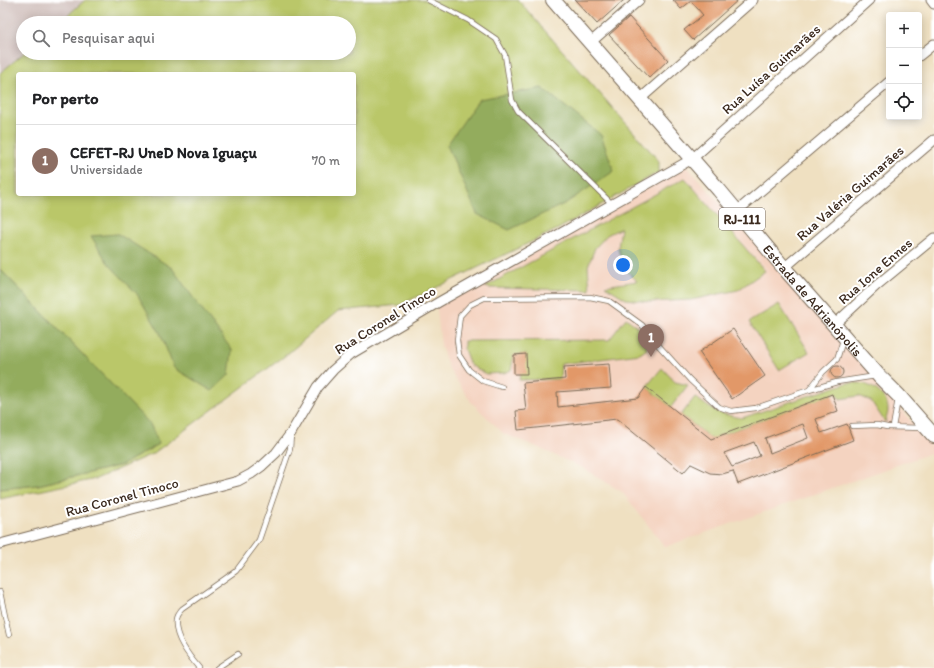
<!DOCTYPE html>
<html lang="pt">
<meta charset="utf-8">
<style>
body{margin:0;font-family:Itim,sans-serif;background:#f6f6f6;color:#202124}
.controls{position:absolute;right:12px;top:12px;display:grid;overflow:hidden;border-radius:4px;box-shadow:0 2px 10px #0003}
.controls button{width:36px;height:36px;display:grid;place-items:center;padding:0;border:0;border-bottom:1px solid #e0e0e0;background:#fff;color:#202124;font:20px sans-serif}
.you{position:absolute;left:623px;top:265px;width:14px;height:14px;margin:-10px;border:3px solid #fff;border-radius:50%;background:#1a73e8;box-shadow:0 0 0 6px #1a73e833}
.badge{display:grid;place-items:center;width:26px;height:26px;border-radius:50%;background:#1a73e8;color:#fff;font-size:13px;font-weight:700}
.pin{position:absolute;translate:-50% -33px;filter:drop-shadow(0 1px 2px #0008)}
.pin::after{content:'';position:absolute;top:21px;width:14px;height:12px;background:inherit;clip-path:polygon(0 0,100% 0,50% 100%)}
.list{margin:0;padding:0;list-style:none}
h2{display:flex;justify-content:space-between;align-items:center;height:52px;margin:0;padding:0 16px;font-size:17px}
h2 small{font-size:13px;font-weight:400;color:#757577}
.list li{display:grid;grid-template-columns:26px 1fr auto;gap:12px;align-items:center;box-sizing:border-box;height:72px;padding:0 16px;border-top:1px solid #e0e0e0}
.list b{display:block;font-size:15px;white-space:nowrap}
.list p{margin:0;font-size:13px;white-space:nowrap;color:#757577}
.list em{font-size:13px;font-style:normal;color:#757577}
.icon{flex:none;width:22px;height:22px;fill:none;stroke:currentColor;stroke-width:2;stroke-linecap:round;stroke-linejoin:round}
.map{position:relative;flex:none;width:934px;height:668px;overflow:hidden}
.search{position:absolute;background:#fff;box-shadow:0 2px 10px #0003;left:16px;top:16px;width:340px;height:44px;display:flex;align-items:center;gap:10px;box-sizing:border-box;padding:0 14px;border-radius:22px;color:#757577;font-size:15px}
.panel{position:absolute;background:#fff;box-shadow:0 2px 10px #0003;left:16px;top:72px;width:340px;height:124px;border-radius:4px}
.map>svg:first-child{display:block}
.built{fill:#f4d3c0}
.industrial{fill:#d0c0bc}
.green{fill:#bac769;stroke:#7a7844;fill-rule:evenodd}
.forest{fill:#93ac5d;stroke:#676b3e}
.building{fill:#e29868;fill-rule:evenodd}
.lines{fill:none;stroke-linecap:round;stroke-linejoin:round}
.service-casing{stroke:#7a6a57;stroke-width:6}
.minor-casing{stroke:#7a6a57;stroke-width:11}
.primary-casing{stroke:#7a6a57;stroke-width:16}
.service{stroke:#fff;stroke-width:4.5}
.minor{stroke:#fff;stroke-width:9}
.primary{stroke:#fff;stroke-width:14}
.labels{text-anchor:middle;stroke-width:4;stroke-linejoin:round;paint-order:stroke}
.shield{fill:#fff;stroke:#766a62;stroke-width:1}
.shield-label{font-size:13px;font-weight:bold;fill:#3b2a1e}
.street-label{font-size:14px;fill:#3b2a1e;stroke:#fff}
</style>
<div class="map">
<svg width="934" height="668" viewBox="0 0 934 668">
<rect width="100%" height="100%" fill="#fff"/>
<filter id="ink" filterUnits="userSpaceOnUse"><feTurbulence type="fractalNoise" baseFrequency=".025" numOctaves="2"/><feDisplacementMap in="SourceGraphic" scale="8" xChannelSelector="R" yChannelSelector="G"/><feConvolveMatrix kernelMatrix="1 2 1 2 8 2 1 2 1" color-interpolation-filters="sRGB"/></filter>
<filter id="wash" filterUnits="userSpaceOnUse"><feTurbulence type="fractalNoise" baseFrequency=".012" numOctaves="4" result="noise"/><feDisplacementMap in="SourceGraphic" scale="16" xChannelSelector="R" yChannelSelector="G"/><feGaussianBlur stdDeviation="0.9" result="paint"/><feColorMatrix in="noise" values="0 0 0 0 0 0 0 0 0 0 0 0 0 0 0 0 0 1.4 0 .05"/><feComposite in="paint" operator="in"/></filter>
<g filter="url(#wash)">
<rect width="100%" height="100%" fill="#efe0c1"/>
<path class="built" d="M685,164l209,236 40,50v2l-269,95 -43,-55 -39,-24 -51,-23 -28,-11 -33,-32 -22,-33 -8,-23 -5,-45z"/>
<path class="industrial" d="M0,0h85l-26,23h-36l1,30 -24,20z"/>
<path class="green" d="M85,0h433l141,161v11l-101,57 -158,76 -62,6 -52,44 -132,98 -58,26 -96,20v-10l38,-4 84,-20 37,-21 -10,-20 -149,-155v-196l24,-20h325v-30h-290zM18,74h336v120h-336z
M685,178l80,93 -27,19 -47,10 -42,2 -23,-3 -21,-13 32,-5 -14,-14 -5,-19 3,-20 -14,7 -12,13 -7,18 2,24 -100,-2 -5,-1z
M779,304l30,48 -30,18 -30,-48z
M626,318c13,10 19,14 21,31l-7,5 -79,10 -1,15 -41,1 7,-26 -12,1 -3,15 -7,3 -18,1 -16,-9 -6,-16v-8l145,-1z
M662,368l13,14 13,3 -17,22 -25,-20z
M847,383c4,0 9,0 13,0 13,2 28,13 28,27 0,4 -2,8 -3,12l-14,-21 -12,-5 -19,3 -4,-6 -118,43 -5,4 -32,-25 14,-18c18,14 24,17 47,21z"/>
<path class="forest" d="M542,88l59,47 13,36 -48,32 -57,27 -32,-16 -30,-69 32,-46z
M118,234l54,34 27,38 33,44 -3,25 -17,16 -38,-23 -14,-35 -23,-39 -29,-31 -17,-27z
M0,269l150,155 9,20 -37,21 -84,20 -38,4z"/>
<g id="blocks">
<path class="building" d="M575,0h49l-27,24z
M673,0h65l-45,40 -9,-10 19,-15 -12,-14 -10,8z
M629,17l39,43 -19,18 -40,-43z
M733,329l32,47 -33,23 -33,-47z
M526,354l1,20h-13v-19z
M609,364l2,24 -54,4 1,15 80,-9 8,-11 65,52 121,-45 6,17 -22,8 5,14 26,-9 6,16 -115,44 -5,-13 -11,3 -12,-1 -19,-9 -8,9 -66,-54 -99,11 -2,-19 10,-1 -3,-27 42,-4 -1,-12zM803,424l5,14 -38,15 -5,-15zM754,442l6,14 -28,11 -8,-14z
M831 372a6 6 0 1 1 12 0a6 6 0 1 1-12 0Z"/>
</g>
</g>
<g filter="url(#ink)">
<use href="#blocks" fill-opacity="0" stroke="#7a6a57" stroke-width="1"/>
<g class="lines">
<defs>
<path id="service" d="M428,0l40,20 28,19 9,16 7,45 6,11 94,93
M502,387l-19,-6 -14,-11 -10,-15 -2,-15 3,-24 10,-11 14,-7 106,-1 19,4 33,24 18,22 30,33 29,27 12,4 25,-3 53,-18 28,-8 39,-6
M809,390l14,-18 14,-13 6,-19
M852,426l25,-1 10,2 35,1
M893,427l5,-28
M0,592l9,43
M199,668c-10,-12 -25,-31 -23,-48 0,-4 3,-8 6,-11l54,-38 23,-31 31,-91 1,-14
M217,668l21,-14"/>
<path id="minor" d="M931,0l3,4
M591,42l48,-42
M919,56l15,-12
M640,99l113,-99
M736,212l153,-130
M784,268l150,-128
M834,325l43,-40 57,-47
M0,544l238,-63 13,-7 11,-8 14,-13 15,-20 27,-46 15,-17 18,-16 88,-52 253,-143 177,-159"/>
<g id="primary">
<path id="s1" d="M553,0l166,190 65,78 95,108 20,20 35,40"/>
</g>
</defs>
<use href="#service" class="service-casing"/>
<use href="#minor" class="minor-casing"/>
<use href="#primary" class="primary-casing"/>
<use href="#service" class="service"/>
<use href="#minor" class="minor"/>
<use href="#primary" class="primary"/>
</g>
</g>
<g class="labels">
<rect class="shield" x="719" y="208" width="46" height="22" rx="3"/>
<g class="shield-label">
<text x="742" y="224">RJ-111</text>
</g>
<g class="street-label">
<text transform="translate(771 69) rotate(-42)" y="5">Rua Luísa Guimarães</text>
<text transform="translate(850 193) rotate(-41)" y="5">Rua Valéria Guimarães</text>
<text transform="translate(875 271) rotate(-41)" y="5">Rua Ione Ennes</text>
<text dy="5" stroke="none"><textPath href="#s1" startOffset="397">Estrada de Adrianópolis</textPath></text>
<text transform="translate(385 320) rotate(-32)" y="5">Rua Coronel Tinoco</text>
<text transform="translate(122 497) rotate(-15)" y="5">Rua Coronel Tinoco</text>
</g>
</g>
</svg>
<div class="controls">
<button>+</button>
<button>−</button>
<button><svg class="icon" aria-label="locate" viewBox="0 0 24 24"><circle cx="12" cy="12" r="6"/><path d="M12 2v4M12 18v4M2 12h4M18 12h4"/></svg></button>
</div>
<div class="you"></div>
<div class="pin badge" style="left:651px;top:357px;background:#8d6e63">1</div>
<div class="search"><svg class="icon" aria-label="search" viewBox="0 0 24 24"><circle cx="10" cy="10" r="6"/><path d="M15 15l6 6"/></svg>Pesquisar aqui</div>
<section class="panel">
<h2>Por perto<small></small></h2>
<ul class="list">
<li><span class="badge" style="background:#8d6e63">1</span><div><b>CEFET-RJ UneD Nova Iguaçu</b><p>Universidade</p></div><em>70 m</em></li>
</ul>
</section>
</div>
